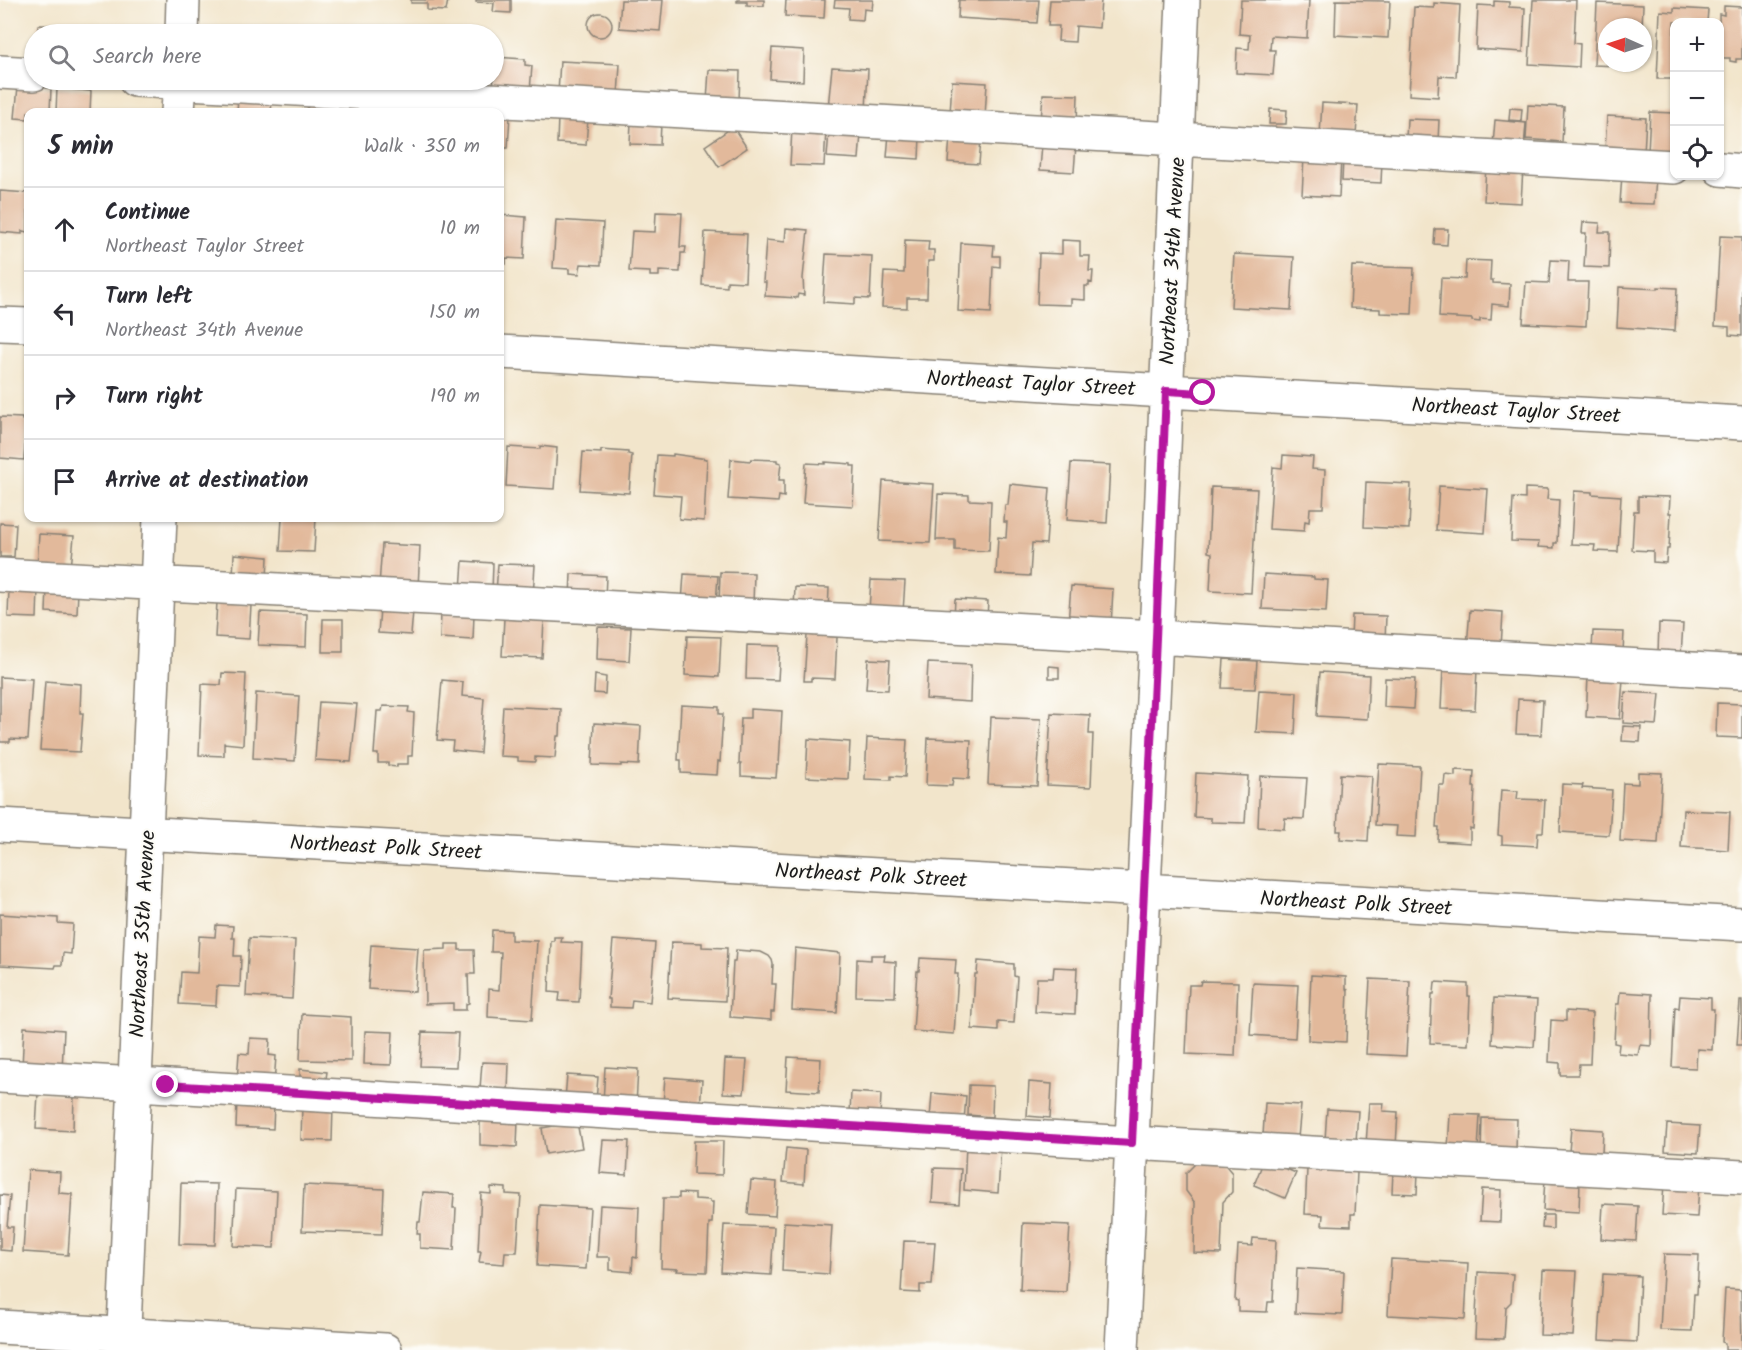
<!DOCTYPE html>
<meta charset="utf-8">
<style>
body{margin:0;font-family:Kalam,sans-serif;background:#f2f2f3;color:#2b2b33}
.controls{position:absolute;right:18px;top:18px;display:grid;overflow:hidden;border-radius:12px;box-shadow:0 2px 4px #0004}
.controls button{width:54px;height:54px;display:grid;place-items:center;padding:0;border:0;border-bottom:2px solid #e1e1e2;background:#fff;color:#2b2b33;font:30px sans-serif}
.compass{position:absolute;left:1598px;top:18px;width:54px;height:54px;border-radius:50%;background:#fff;box-shadow:0 2px 4px #0004;rotate:273deg}
.stop{position:absolute;width:18px;height:18px;margin:-14px;border:4px solid #b5179e;border-radius:50%;background:#fff}
.stop.end{background:#b5179e;border-color:#fff;box-shadow:0 2px 6px #0008}
.list{margin:0;padding:0;list-style:none}
h2{display:flex;justify-content:space-between;align-items:center;height:78px;margin:0;padding:0 24px;font-size:26px}
h2 small{font-size:20px;font-weight:400;color:#7c7c81}
.list li{display:grid;grid-template-columns:39px 1fr auto;gap:18px;align-items:center;box-sizing:border-box;height:84px;padding:0 24px;border-top:2px solid #e1e1e2}
.list b{display:block;font-size:22px;white-space:nowrap}
.list p{margin:0;font-size:20px;white-space:nowrap;color:#7c7c81}
.list em{font-size:20px;font-style:normal;color:#7c7c81}
.icon{flex:none;width:33px;height:33px;fill:none;stroke:currentColor;stroke-width:2;stroke-linecap:round;stroke-linejoin:round}
.map{position:relative;flex:none;width:1742px;height:1350px;overflow:hidden}
.search{position:absolute;background:#fff;box-shadow:0 2px 4px #0004;left:24px;top:24px;width:480px;height:66px;display:flex;align-items:center;gap:15px;box-sizing:border-box;padding:0 21px;border-radius:33px;color:#7c7c81;font-size:22px}
.panel{position:absolute;background:#fff;box-shadow:0 2px 4px #0004;left:24px;top:108px;width:480px;height:414px;border-radius:12px}
.map>svg:first-child{display:block}
.building{fill:#e2b99b}
.lines{fill:none;stroke-linecap:round;stroke-linejoin:round}
.minor-casing{stroke:#878074;stroke-width:36}
.minor{stroke:#fff;stroke-width:33}
.route{stroke:#b5179e;stroke-width:8}
.labels{text-anchor:middle;stroke-width:4.5;stroke-linejoin:round;paint-order:stroke}
.street-label{font-size:21px;fill:#1c1c1c;stroke:#fdfcf7}
</style>
<div class="map">
<svg width="1742" height="1350" viewBox="0 0 1742 1350">
<rect width="100%" height="100%" fill="#fdfcf7"/>
<filter id="ink" filterUnits="userSpaceOnUse"><feTurbulence type="fractalNoise" baseFrequency=".0167" numOctaves="2"/><feDisplacementMap in="SourceGraphic" scale="12" xChannelSelector="R" yChannelSelector="G"/><feConvolveMatrix kernelMatrix="1 2 1 2 8 2 1 2 1" color-interpolation-filters="sRGB"/></filter>
<filter id="wash" filterUnits="userSpaceOnUse"><feTurbulence type="fractalNoise" baseFrequency=".008" numOctaves="4" result="noise"/><feDisplacementMap in="SourceGraphic" scale="24" xChannelSelector="R" yChannelSelector="G"/><feGaussianBlur stdDeviation="1.35" result="paint"/><feColorMatrix in="noise" values="0 0 0 0 0 0 0 0 0 0 0 0 0 0 0 0 0 1.4 0 .05"/><feComposite in="paint" operator="in"/></filter>
<g filter="url(#wash)">
<rect width="100%" height="100%" fill="#f2e5cb"/>
<g id="blocks">
<path class="building" d="M411,0h37l-2,11 -19,-1v-7h-16z
M476,0h35v13l-18,-1 1,-9 -18,-1z
M621,0h42l-3,31 -41,-3z
M737,0h27v6l-17,-1v-3h-10z
M786,0h39l-1,18 -39,-2z
M835,0h38l-1,10 -8,-1 -1,11 -15,-1 1,-11 -15,-1z
M959,0h80l-2,23 -79,-5z
M1050,0h51l-2,28 -23,-2 -1,16 -17,-1 1,-15h-11z
M1241,0h68l-2,38 -36,-2 -1,14h5l-2,25 -37,-2 1,-25 12,1 1,-14 -11,-1z
M1336,0l54,1 -2,37 -53,-3z
M1533,0h43l-2,43 6,1 -1,23 -50,-3z
M1494,1l15,1v5l16,1 -2,44 -47,-3 2,-44 16,1z
M1434,3l26,2 -4,72 -17,-1 -1,21 -29,-2 5,-88 20,1z
M1597,3l46,2 -1,22h-35v36h33v4l-46,-2z
M1724,6l18,1v52h-6v3l-6,-1v-3h-10l-1,-44 5,1z
M1674,8l34,2 -1,12h-33v57h-17l3,-68 14,1z
M588 25a12 12 0 1 1 24 0a12 12 0 1 1-24 0Z
M38,25l32,1v8h-32z
M772,48l32,2 -1,31 -33,-2z
M495,57l30,2v6l7,1 -2,25 -37,-1z
M560,61l60,3 -2,32 -60,-3z
M832,67l36,2 -2,42 -38,-3z
M709,70l31,1 -1,31 -32,-1z
M952,81l35,2 -2,34 -35,-3z
M18,86l33,2 -1,24h-22v7l-13,-1z
M57,88l34,3 -1,21h-34z
M1043,94l35,1 -1,28 -36,-2z
M238,98l34,2 -1,12h-34z
M308,103l31,2 -1,7h-31z
M1322,103l36,2 -2,31 -36,-1z
M1528,105l36,2 -2,35 -36,-3z
M1510,108l12,1 -1,12 -12,-1z
M1270,109l17,1 -1,14h-17z
M1650,112l24,1v41l-26,-2z
M500,114l10,1 -2,33h-8z
M1607,116l39,2 -2,35 -39,-2z
M558,117l30,2 -2,26 -29,-2z
M1407,119l32,1 -1,22 -32,-2z
M1495,120l31,3 -2,25 -31,-3z
M631,122l30,1 -1,22 -30,-1z
M733,127l14,21 -28,19 -14,-21z
M792,129l34,1 -2,36 -34,-1z
M829,131l32,2 -2,26 -32,-2z
M889,134l31,2 -1,23 -32,-2z
M950,137l31,2 -2,25 -31,-2z
M1042,143l34,2 -2,27 -34,-2z
M1304,157l37,2 -2,38 -37,-2z
M1343,159l39,2 -1,22 -39,-2z
M1486,166l37,2 -2,35 -37,-2z
M1622,175l34,2 -2,27 -34,-1z
M0,191l28,2v39l-6,-1v3l-22,-2z
M656,212l26,1 -2,34h6l-1,6h-4l-1,19 -21,-1v5h-9v-4l-21,-1 3,-40 23,1z
M500,215l26,2 -2,42 -18,-1v6h-6z
M556,220l47,3 -2,42 -20,-1 -2,10 -10,-1v-4l-16,-1z
M1583,222l17,1 -1,9h11l-1,36 -25,-1 2,-34h-4z
M786,228l22,2 -5,48 1,17 -6,-1 -1,4 -32,-2 1,-14h-3l3,-42 19,2z
M1435,229h13l-1,16 -13,-1z
M705,232l42,2 -2,48 -18,-1v6l-25,-2z
M1720,236l22,1v99l-13,-1v-8l-14,-1z
M905,240l24,1 -1,9h6v11h-6l-1,37h-20v10l-25,-1 2,-35 20,1z
M1062,240l18,1v15h10l-1,15h4l-1,12 -3,-1v4h-4v14l-14,-1v6l-34,-1 2,-51 23,1z
M961,243l33,2 -1,11h7v11l-7,-1 -2,47 -33,-2z
M826,254l46,2 -2,43 -15,-1v6l-32,-2z
M1234,254l60,3 -3,53 -60,-3z
M1466,260l25,1 -1,19h3v3l17,1 -1,22 -17,-2 -1,16 -11,-1v3l-8,-1v-2l-33,-2 2,-39 24,1z
M1551,260l18,1 -1,21h20l-2,44 -63,-3 3,-41 23,1z
M1352,266l62,2 -2,46 -32,-1v-4l-30,-1z
M1619,287l39,2v-2l19,1 -2,43 -58,-4z
M0,417l22,1v2l5,1 -3,39 -24,-2z
M540,446l17,2 -3,41 -48,-3 2,-39 32,2z
M601,450l27,2v2l4,1 -3,38 -49,-3 3,-38 18,1z
M673,454l34,5 -3,62 -25,-2 2,-23 -27,-2 3,-39 16,1z
M1283,455l30,2 -1,12 13,1 -2,38h-13l-1,14 -4,-1 -1,10 -35,-2 4,-62 9,1z
M731,459l19,2 1,-2 26,1v2l4,1 -2,17h5v17l-5,-1 -1,6 -50,-3z
M825,462l26,2v2h4l-2,40 -50,-3 3,-40 19,1z
M1071,463l39,2 -3,58 -40,-3z
M883,481l51,3 -4,59 -51,-2z
M1366,482l45,2 -2,45 -45,-2z
M1010,484l40,4 -4,56 -14,-1 -2,33 -34,-2 2,-37 8,1 1,-16h-3l1,-17h3z
M1439,486l49,3 -3,44 -49,-3z
M1211,487l46,2 -6,104 -41,-2 2,-38 -4,-1z
M1525,488l23,1 -1,10 12,1 -2,43h-3v5l-16,-1 1,-5 -28,-1 2,-43 12,1z
M1574,491l18,1v2l29,2 -3,56 -24,-1 1,-6 -24,-1z
M938,494l31,1v5l22,1 -2,50 -34,-1v-10h-19z
M1638,496l32,1 -1,16h2l-2,36h-2l-1,14 -13,-1v-11l-21,-1 2,-39h4z
M282,518h34l-2,34 -34,-1z
M0,523l16,1 -2,33h-14z
M39,534l35,2 -3,33 -34,-2z
M382,544l38,2 -2,42 -39,-2z
M234,554l34,3 -1,22 -34,-2z
M463,561l30,2 -1,29 -31,-2z
M498,564l37,1 -2,31 -37,-3z
M720,572l34,1 -1,32 -34,-1z
M571,574l35,2 -1,23 -35,-2z
M684,574l34,2 -2,28 -34,-2z
M1264,574l50,3v2l14,1 -2,32 -64,-3z
M871,580l34,1 -2,31 -34,-2z
M1071,586l42,3 -2,37 -43,-3z
M9,587l29,1 -1,30 -29,-1z
M795,587l34,1 -1,23 -34,-2z
M47,588l31,2 -1,24 -31,-2z
M955,599l33,2 -1,17 -33,-1z
M217,602l34,3 -2,34 -34,-2z
M380,609l33,2 -2,24 -33,-2z
M1470,610l33,2 -2,36 -34,-2z
M260,612l47,2 -1,33 -48,-2z
M441,613l33,1 -1,26 -33,-2z
M1352,615l34,1 -1,24 -34,-1z
M504,618l40,2 -2,38 -40,-2z
M323,619h20v33h-21z
M1659,623l24,1 -2,31 -23,-1z
M598,627l33,1 -2,33 -32,-2z
M1593,631l31,1 -1,20 -31,-2z
M807,635l30,2 -2,42 -24,-1v3h-7z
M687,636l34,1 -2,40 -34,-2z
M747,645l33,1 -2,34 -32,-1z
M868,659l22,1 -2,30 -22,-1z
M1224,659l33,2 -2,28 -33,-1z
M928,663l43,2 -1,37 -44,-3z
M1049,666l10,1v11h-10z
M1443,668l34,2 -2,40 -34,-1z
M1320,672l49,3 -2,44 -50,-3z
M222,673l24,1 -3,71 -19,-2v13l-25,-1 3,-71 19,1z
M595,675l11,2 -1,17 -11,-1z
M0,677l32,2 -4,61 -18,-1v3h-10z
M1588,677l35,2 -3,40 -34,-2z
M1385,678l30,1 -2,30 -29,-2z
M442,680l21,2 -1,14 22,2 -4,55 -28,-3 1,-9 -16,-1z
M45,681l36,3 -1,29h3l-3,39 -40,-2z
M1259,690l38,2 -2,42 -39,-2z
M1625,692l35,2 -3,31 -34,-2z
M256,693l43,3 -4,65 -42,-3z
M1518,699l25,1 -2,35 -25,-1z
M319,702l38,2 -6,58 -36,-2z
M1717,703l25,1v34l-26,-1z
M681,705l38,2v7h4l-3,48 -2,-1 -1,14 -36,-2v-13h-3z
M383,706l26,1 -1,5 6,1 -2,43h-4v8h-11v3l-9,-1v-3h-10v-9h-4l3,-43h5z
M503,706l58,3 -1,27h-3l-2,22 -20,-1v5l-17,-1v-4l-18,-1z
M750,709l32,2 -3,54h-2l-1,13 -35,-2v-12h-2l2,-46h9z
M1051,713l39,2 -1,19h4l-2,53 -44,-2z
M991,717l50,2 -4,67 -49,-2z
M594,723l47,3 -2,39 -18,-1v2l-29,-1z
M1623,726l18,1 -1,15 -18,-1z
M867,738l40,2 -2,37 -14,-1v4l-26,-1z
M928,738l43,2 -2,39 -16,-1 -1,8 -26,-1z
M808,739l42,3 -2,37 -42,-2z
M1379,764l41,2 -4,71 -20,-1 1,-10 -22,-1z
M1455,770l19,1 -1,16h2l-2,42 -3,-1v15l-32,-2 1,-14h-3l3,-42h5l1,-10 10,1z
M1638,772l24,1 -4,70 -38,-2 3,-58 15,1z
M1196,773l52,3 -3,47 -34,-1v-4l-17,-1z
M1340,774l32,2 -4,65 -28,-2 1,-8h-4z
M1260,776l47,2 -3,41 -19,-1 -1,11 -26,-2z
M1562,784l21,1 -1,3 30,2 -3,45 -49,-3z
M1501,790l17,1 -1,8 28,1 -2,32h-5l-1,14 -35,-2v-8l-4,-1z
M1683,810l47,2 -2,38 -47,-3z
M0,914l58,4v5l15,1 -2,30 -8,-1 -1,12h-6l-1,3 -55,-3z
M216,925l17,1 -1,12h3l-1,18h7l-1,31 -23,-1 -1,20 -37,-2 2,-32 16,1 2,-37 16,1z
M492,930l19,1v9l26,1 -5,79 -44,-3 1,-28 10,1 2,-38h-10z
M554,937h8l-1,5 21,1 -3,59 -20,-1 1,-8 -11,-1 2,-51h3z
M249,938l46,2 -3,59 -46,-3z
M613,940l42,3 -5,59 -18,-2 -1,8 -21,-1v-8h-2z
M671,942l31,1v4l25,1 -2,53 -57,-3z
M446,944h13v6h15l1,24h-7l1,29 -3,1v6h-13v-7l-28,1 -1,-54 22,-1z
M371,945l47,3 -3,44 -47,-3z
M795,948l45,5 -3,60 -45,-3z
M736,950l25,2 8,4 3,4 1,4 -1,20h4l-2,28h-3v8l-41,-3 3,-55h2z
M871,955h14l-1,6 12,1 -1,35 -39,-1 1,-37 14,1z
M920,958l36,2 -1,14h3l-4,60 -41,-3 4,-60h2z
M978,961l36,3v12l3,1 -3,46 -16,-1v9l-26,-2 3,-55h2z
M1054,967l23,1 -2,46 -40,-2 2,-34h16z
M1311,975l35,2v12l2,1 -2,52 -38,-2z
M1370,979l40,2 -4,75 -40,-2z
M1201,981l37,1 -3,74 -49,-2 3,-69h11z
M1435,982l33,2v12h2l-2,49 -38,-2 2,-49h2z
M1253,983l45,2 -3,53 -45,-3z
M1620,992l32,2 -1,52 -11,-1 -2,10 -20,-2 1,-9 -5,-1 2,-39h3z
M1680,996l31,2v11h3l-2,41 -15,-1 -1,19 -24,-1 3,-60 4,1z
M1494,998l43,2 -3,47 -42,-3z
M1740,1001h2v44h-5z
M1566,1011l26,2 -2,51h-11l-1,11h-18v-12l-11,-1 2,-42 15,1z
M302,1014l49,3v44l-51,-1z
M24,1027l40,3 -2,40 -40,-3z
M365,1031l28,1 -2,33 -27,-1z
M422,1032l36,1 -2,34 -36,-1z
M250,1038l20,1 -1,16 7,1 -2,28 -37,-3 2,-28 10,1z
M788,1057l33,2 -2,33 -33,-2z
M725,1059l22,1 -3,34 -21,-1z
M482,1062l27,1 -1,28 -28,-2z
M605,1067l33,2 -2,36 -33,-2z
M300,1069l27,3 -2,13 -25,-1z
M567,1075l31,2 -2,24 -31,-2z
M665,1077l37,3 -2,28 -37,-3z
M1029,1082l23,2 -2,34 -23,-2z
M969,1085l24,1 -1,31 -24,-2z
M851,1092l30,2 -1,22 -30,-2z
M38,1093l36,2 -1,36 -37,-2z
M932,1093l34,3 -2,26 -34,-3z
M237,1102l37,2 -1,25 -37,-2z
M1265,1103l36,2 -3,33 -35,-2z
M1369,1103h15l-1,8 15,1 -2,34 -30,-2z
M302,1106l31,1 -1,34 -31,-1z
M1327,1109l31,2 -2,31 -31,-2z
M1450,1114l30,1 -2,35 -30,-2z
M480,1118l38,2 -1,27 -37,-2z
M1482,1118l35,1 -1,31 -35,-1z
M577,1122l5,26 -36,6 -4,-26z
M1667,1124l33,2 -2,27 -33,-2z
M1571,1128l32,2 -1,24 -33,-2z
M603,1140l26,1 -2,34 -27,-2z
M694,1141h29l-1,34 -29,-1z
M966,1144l35,2 -3,47 -34,-3z
M786,1148l20,2 -2,34 -21,-2z
M1264,1160l32,13 -11,25 -31,-13z
M1198,1161h24l10,12v19l-9,10 -2,52 -27,-1 1,-50 -9,-12v-18z
M934,1168l27,1 -2,35 -27,-2z
M1307,1169l50,3 -2,42h-4v12l-29,-1 1,-10 -18,-1z
M28,1170l32,2 -1,21 13,1 -4,61 -45,-3z
M1393,1171l25,1 -1,22 -25,-1z
M1545,1179l35,2 -1,31 -36,-2z
M751,1180l26,2 -2,34 -27,-2z
M181,1183l36,1 -2,61 -36,-1z
M1664,1183l35,1 -2,33 -35,-2z
M304,1185l80,4 -2,45 -80,-3z
M491,1187l15,1v6l15,1 -4,57h-12l-1,12 -25,-2 2,-11h-3l3,-58 10,1z
M236,1189l41,2 -3,57 -41,-2z
M1482,1189l19,1 -1,32 -20,-1z
M423,1192l31,2 -1,14h3l-2,42 -34,-2v-14h-3l1,-12h2z
M679,1193l16,1v5l15,1v2h3l-1,21h-3l-2,49 -30,-1 1,-2 -17,-1 2,-70h16z
M0,1195l10,1 -3,31h6l-2,24 -11,-1z
M1603,1204l35,2 -2,35 -35,-2z
M540,1205l50,3 -4,61 -49,-3z
M600,1205l39,2 -2,51 -4,-1 -1,15 -22,-2v-13h-13z
M1543,1215h10v14l-11,-1z
M784,1222l48,3 -3,49 -47,-3z
M1023,1223l47,2 -4,67 -46,-2z
M724,1225l50,2 -3,48 -50,-3z
M1253,1238l23,2 -3,62h-5l-1,10 -29,-1v-10l-3,-1 3,-55 14,1z
M904,1241l31,1 -3,43h-12v8l-19,-1z
M1664,1254l35,1 -2,39h-3l-2,37 -32,-1z
M1391,1259l77,4 -3,56 -77,-4z
M1297,1268l47,3 -2,44 -47,-2z
M1543,1270l34,1 -4,65 -33,-1z
M1478,1272l35,2 -2,28 -5,5 -2,32 -29,-1z
M1603,1274l37,2 -3,66 -38,-2z
M1725,1289l16,1 1,60h-17v-7l-3,-1z"/>
</g>
</g>
<g filter="url(#ink)">
<use href="#blocks" fill-opacity="0" stroke="#878074" stroke-width="1.5"/>
<g class="lines">
<defs>
<path id="minor" d="M182,34l1,-34
M0,72l34,2
M135,80l1539,87
M178,112l2,-32
M1720,169l22,2
M0,324l28,1
M500,352l666,39 576,32
M0,575l1156,62 586,35
M0,825l1742,99
M0,1076l1132,67 610,34
M0,1327l385,23
M123,1350l37,-832
M1122,1350l34,-713 27,-637"/>
</defs>
<use href="#minor" class="minor-casing"/>
<use href="#minor" class="minor"/>
</g>
</g>
<g class="lines" filter="url(#ink)">
<path class="route" d="M166,1085l966,58 24,-505 10,-247 37,2"/>
</g>
<g class="labels">
<g class="street-label">
<text transform="translate(1172 261) rotate(-87)" y="7">Northeast 34th Avenue</text>
<text transform="translate(1031 383) rotate(3)" y="7">Northeast Taylor Street</text>
<text transform="translate(1516 410) rotate(3)" y="7">Northeast Taylor Street</text>
<text transform="translate(386 847) rotate(3)" y="7">Northeast Polk Street</text>
<text transform="translate(871 875) rotate(3)" y="7">Northeast Polk Street</text>
<text transform="translate(1356 903) rotate(3)" y="7">Northeast Polk Street</text>
<text transform="translate(142 934) rotate(-87)" y="7">Northeast 35th Avenue</text>
</g>
</g>
</svg>
<div class="controls">
<button>+</button>
<button>−</button>
<button><svg class="icon" aria-label="locate" viewBox="0 0 24 24"><circle cx="12" cy="12" r="6"/><path d="M12 2v4M12 18v4M2 12h4M18 12h4"/></svg></button>
</div>
<svg class="compass" viewBox="-18 -18 36 36"><path d="M0-13l5 13h-10z" fill="#e53935"/><path d="M0 13l5-13h-10z" fill="#7c7c81"/></svg>
<div class="stop" style="left:1203px;top:393px"></div>
<div class="stop end" style="left:166px;top:1085px"></div>
<div class="search"><svg class="icon" aria-label="search" viewBox="0 0 24 24"><circle cx="10" cy="10" r="6"/><path d="M15 15l6 6"/></svg>Search here</div>
<section class="panel">
<h2>5 min<small>Walk · 350 m</small></h2>
<ul class="list">
<li><svg class="icon" aria-label="ahead" viewBox="0 0 24 24"><path d="M12 20V5M6 11l6-6 6 6"/></svg><div><b>Continue</b><p>Northeast Taylor Street</p></div><em>10 m</em></li>
<li><svg class="icon" aria-label="left" viewBox="0 0 24 24"><path d="M17 20v-9H6M10 6l-5 5 5 5"/></svg><div><b>Turn left</b><p>Northeast 34th Avenue</p></div><em>150 m</em></li>
<li><svg class="icon" aria-label="right" viewBox="0 0 24 24"><path d="M7 20v-9h11M14 6l5 5-5 5"/></svg><div><b>Turn right</b></div><em>190 m</em></li>
<li><svg class="icon" aria-label="arrive" viewBox="0 0 24 24"><path d="M6 21V4h12l-3 4 3 4H6"/></svg><div><b>Arrive at destination</b></div></li>
</ul>
</section>
</div>
